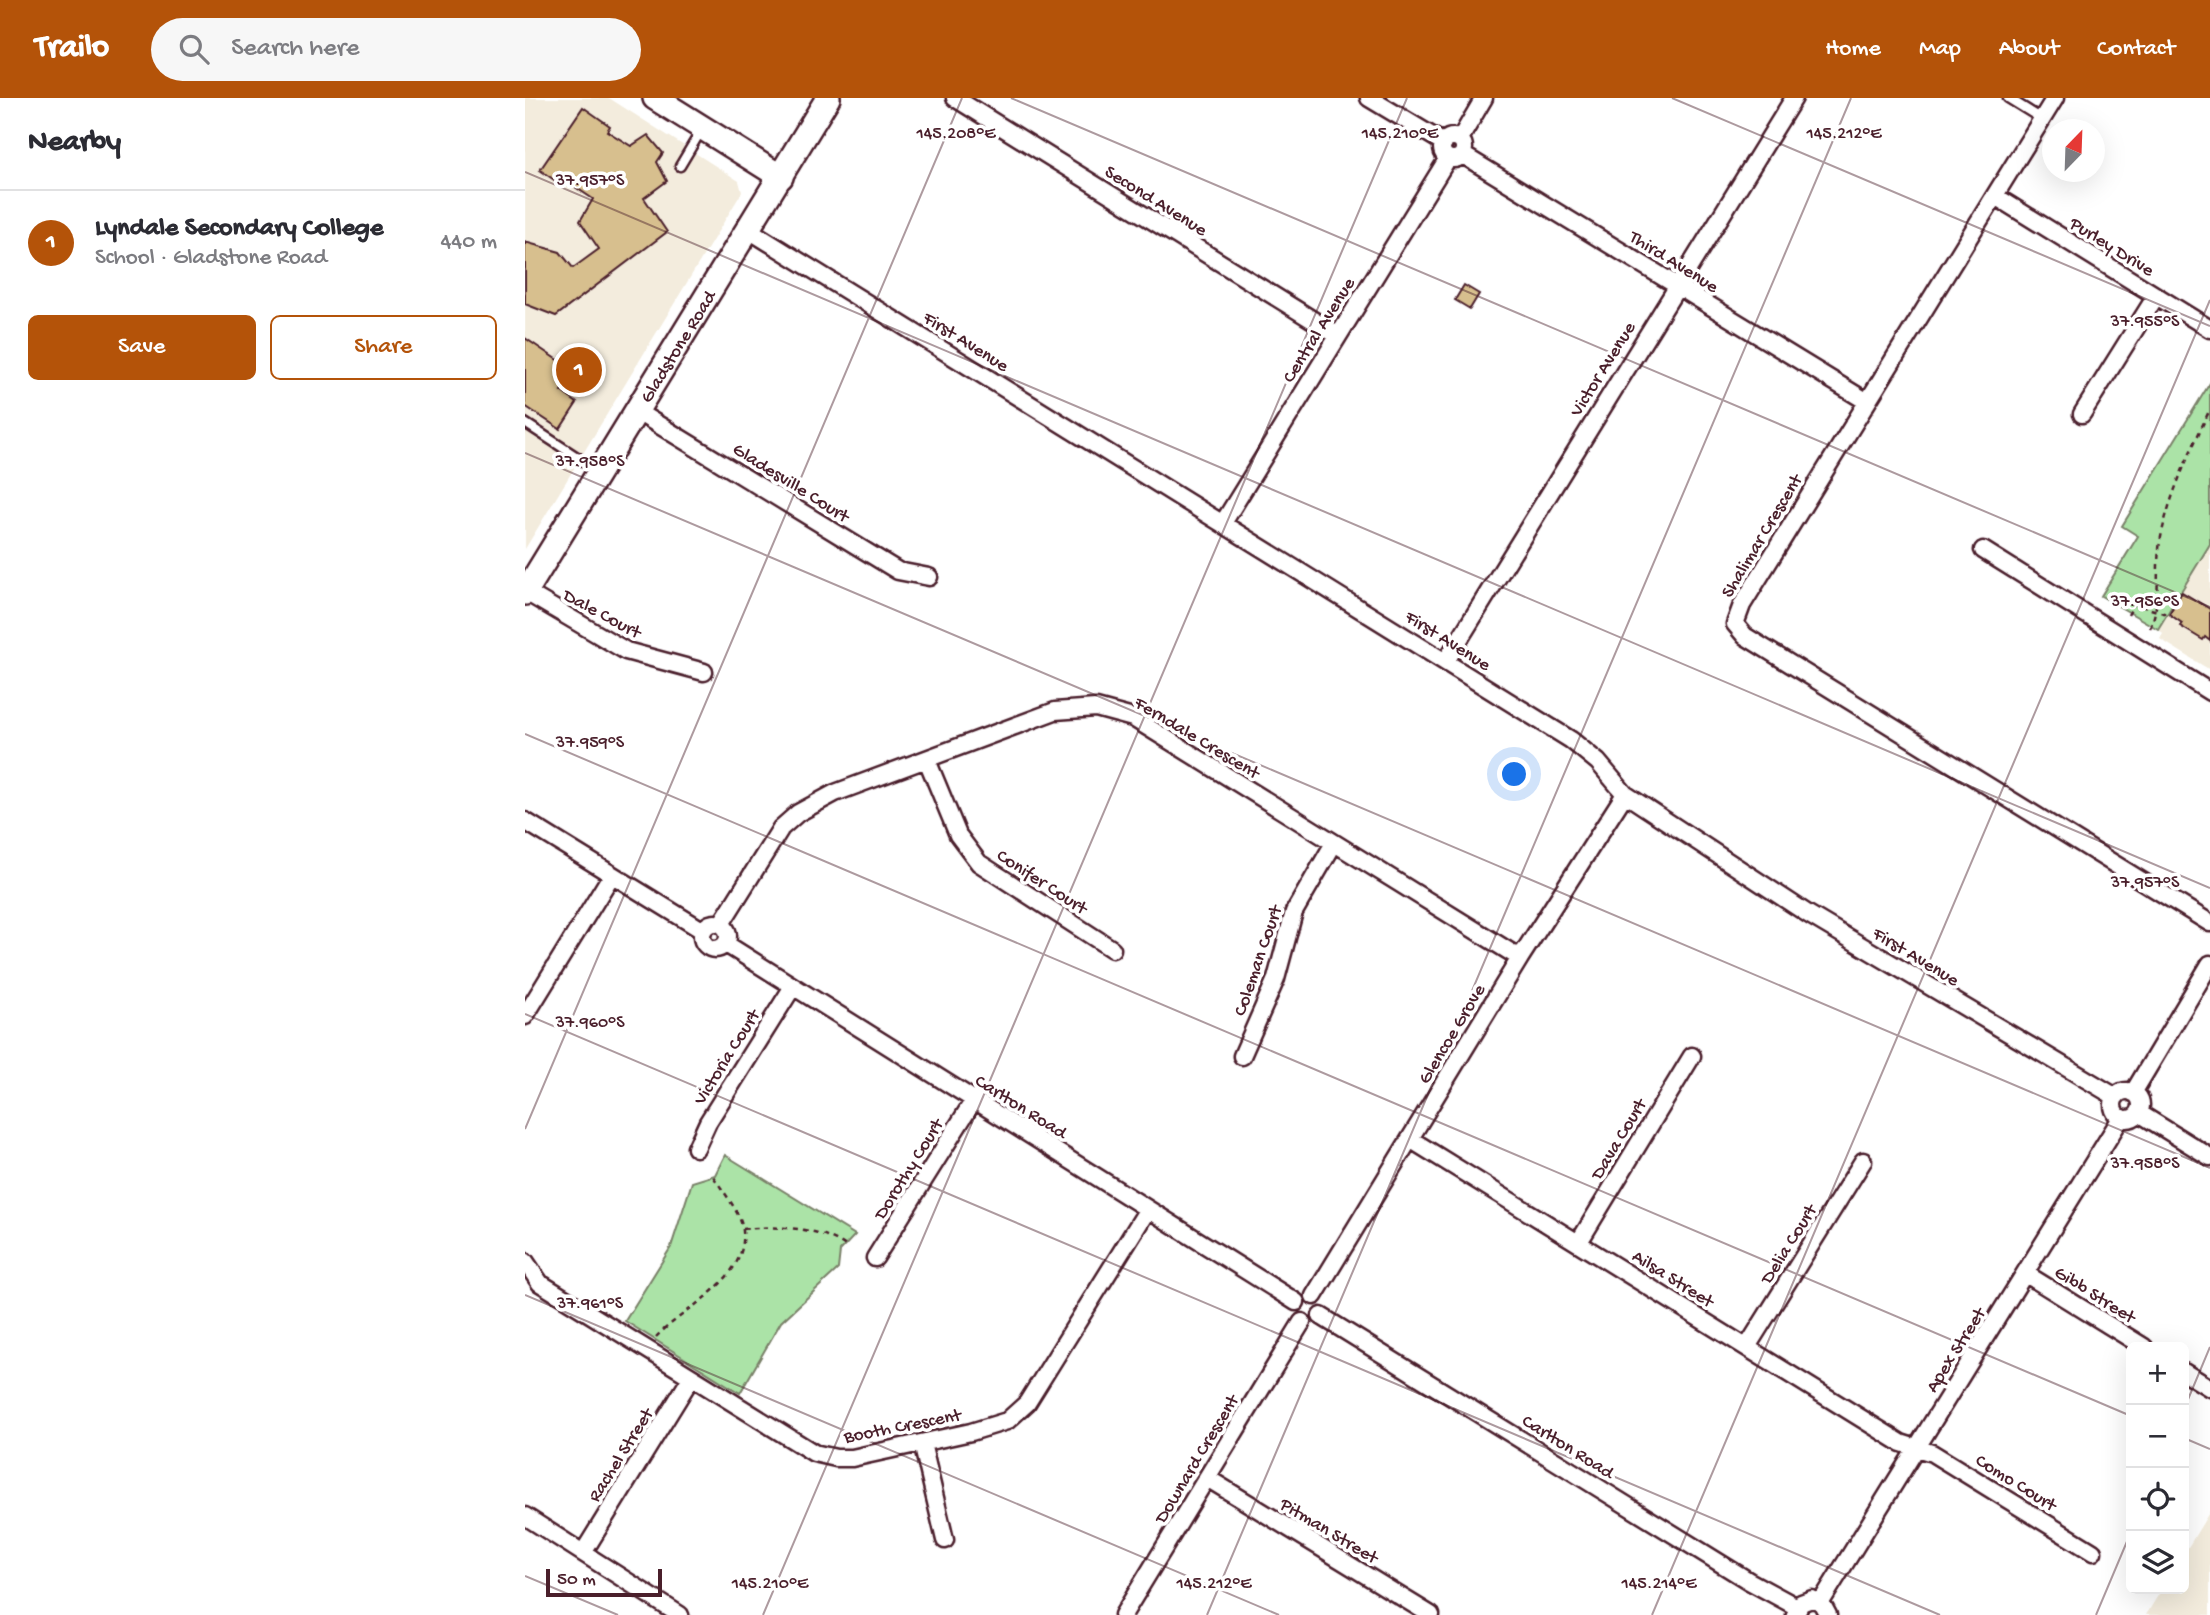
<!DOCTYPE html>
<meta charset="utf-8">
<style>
body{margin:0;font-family:"Gochi Hand",sans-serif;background:#f7f7f7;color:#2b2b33}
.controls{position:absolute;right:21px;bottom:21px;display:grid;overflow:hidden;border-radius:10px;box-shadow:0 7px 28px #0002}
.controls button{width:63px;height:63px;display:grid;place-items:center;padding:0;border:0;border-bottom:2px solid #e1e1e2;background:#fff;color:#2b2b33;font:35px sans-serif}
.compass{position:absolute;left:1517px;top:21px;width:63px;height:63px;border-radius:50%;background:#fff;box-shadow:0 7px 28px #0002;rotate:23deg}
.scale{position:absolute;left:21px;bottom:18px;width:116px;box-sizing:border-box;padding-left:7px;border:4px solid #4a1f2b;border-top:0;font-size:19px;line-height:24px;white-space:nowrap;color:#4a1f2b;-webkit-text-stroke:5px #fff;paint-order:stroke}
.you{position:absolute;left:990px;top:677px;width:24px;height:24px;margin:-18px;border:5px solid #fff;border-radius:50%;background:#1a73e8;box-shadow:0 0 0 10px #1a73e833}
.badge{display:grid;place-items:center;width:46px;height:46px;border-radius:50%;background:#b45309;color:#fff;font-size:23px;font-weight:700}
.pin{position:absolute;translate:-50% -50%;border:4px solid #fff;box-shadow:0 2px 7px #0006}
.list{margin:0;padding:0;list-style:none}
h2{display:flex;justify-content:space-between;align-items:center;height:91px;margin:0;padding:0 28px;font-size:30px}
h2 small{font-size:23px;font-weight:400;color:#7c7c81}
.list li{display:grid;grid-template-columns:46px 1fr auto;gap:21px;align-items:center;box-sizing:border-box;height:105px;padding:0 28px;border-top:2px solid #e1e1e2}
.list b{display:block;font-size:26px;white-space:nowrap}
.list p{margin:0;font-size:23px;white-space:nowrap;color:#7c7c81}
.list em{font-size:23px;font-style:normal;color:#7c7c81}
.actions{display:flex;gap:14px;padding:21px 28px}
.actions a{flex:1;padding:16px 0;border:2px solid #b45309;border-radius:10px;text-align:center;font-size:24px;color:#b45309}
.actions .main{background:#b45309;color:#fff}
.icon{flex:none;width:38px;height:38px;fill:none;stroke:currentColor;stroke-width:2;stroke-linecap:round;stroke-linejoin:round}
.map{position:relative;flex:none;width:1685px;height:1517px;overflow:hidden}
header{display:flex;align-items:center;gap:42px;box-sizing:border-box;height:98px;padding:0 35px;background:#b45309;color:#fff}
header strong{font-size:33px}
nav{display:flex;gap:38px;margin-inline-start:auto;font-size:24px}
.search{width:490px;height:63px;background:#f7f7f7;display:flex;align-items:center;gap:18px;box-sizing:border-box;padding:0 24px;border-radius:38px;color:#7c7c81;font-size:26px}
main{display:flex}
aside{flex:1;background:#fff}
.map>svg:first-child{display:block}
.built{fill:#f3ecdd}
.green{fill:#abe3a7;stroke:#7a8169;stroke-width:2}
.building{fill:#d7bf8e;stroke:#4a1f2b;stroke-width:2}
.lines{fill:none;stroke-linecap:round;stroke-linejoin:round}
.service-casing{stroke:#4a1f2b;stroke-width:13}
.minor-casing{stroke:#4a1f2b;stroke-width:21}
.secondary-casing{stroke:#4a1f2b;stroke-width:28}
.path{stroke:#4a1f2b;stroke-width:2.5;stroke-dasharray:5 5;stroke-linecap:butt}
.service{stroke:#fff;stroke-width:8}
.minor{stroke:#fff;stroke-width:16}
.secondary{stroke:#fff;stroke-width:23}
.ticks{fill:none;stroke:#4a1f2b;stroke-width:2;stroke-opacity:0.45}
.labels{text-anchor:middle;stroke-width:7;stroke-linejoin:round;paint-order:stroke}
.street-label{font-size:19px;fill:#4a1f2b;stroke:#fff}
.ticks-label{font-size:18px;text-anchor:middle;fill:#4a1f2b;stroke:#fff;stroke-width:7;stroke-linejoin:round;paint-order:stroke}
</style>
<header>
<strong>Trailo</strong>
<div class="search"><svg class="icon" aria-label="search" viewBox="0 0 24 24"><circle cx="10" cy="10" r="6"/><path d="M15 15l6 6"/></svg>Search here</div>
<nav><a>Home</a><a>Map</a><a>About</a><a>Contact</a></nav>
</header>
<main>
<aside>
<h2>Nearby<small></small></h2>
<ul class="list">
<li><span class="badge">1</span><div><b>Lyndale Secondary College</b><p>School · Gladstone Road</p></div><em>440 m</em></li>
</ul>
<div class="actions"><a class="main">Save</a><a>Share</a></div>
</aside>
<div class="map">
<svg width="1685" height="1517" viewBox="0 0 1685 1517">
<rect width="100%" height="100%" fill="#fff"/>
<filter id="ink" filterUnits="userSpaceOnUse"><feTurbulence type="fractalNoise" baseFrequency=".0143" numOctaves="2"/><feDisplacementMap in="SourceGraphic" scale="14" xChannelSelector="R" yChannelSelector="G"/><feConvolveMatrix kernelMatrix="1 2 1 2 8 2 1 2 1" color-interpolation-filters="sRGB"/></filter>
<g filter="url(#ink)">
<path class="built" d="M0,0h84l130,83 3,11 -217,357z
M1685,446v126l-50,-31 3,-6 -5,-4z
M1685,1413v104h-64l16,-26h22v-35z"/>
<path class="green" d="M1685,285v161l-52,85 -57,-33 37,-60 -16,-10z
M200,1057l130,80 -15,16 -2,18 -57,53 -41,71 -115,-72 46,-74 21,-65 23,-7z"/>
<path class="building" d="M58,9l27,19 -3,5 24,15 17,-11 15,18 -6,9 10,19 -23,17 23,34 -111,84 -31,-12v-62l35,10 13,16 26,-19 -19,-28 13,-22 -27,-18 -3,5 -23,-16z
M939,187l15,9 -9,15 -15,-9z
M0,240l50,34 -14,19 16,12 -17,26 -35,-23z
M1657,494l28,17v32l-5,-4 -2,3 -23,-14 2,-3 -13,-9z"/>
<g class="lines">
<defs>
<path id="service" d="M1483,0l34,21
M155,68l22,-37
M0,325l72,47"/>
<path id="minor" d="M430,0l382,237
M844,0l75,45
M1530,0l-313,507 -7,19 10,12 465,287
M917 50a11 11 0 1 1 22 0a11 11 0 1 1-22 0Z
M935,41l24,-41
M938,57l403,246
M1470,98l215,133
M224,132l822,510 27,22 27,32 183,120 308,183
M111,313l262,160 31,6
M1557,316l74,-118
M698,425l225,-365
M1458,452l227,142
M1,494l100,59 78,21
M921,563l348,-563
M402,662l31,75 21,28 133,86
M0,723l177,109
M177 838a13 13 0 1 1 26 0a13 13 0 1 1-26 0Z
M196,826l60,-96 17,-15 37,-20 220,-82 41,-3 37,10 387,240
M201,846l570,358
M0,918l86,-140
M717,958l34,-77 18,-67 40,-69
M1588 1007a14 14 0 1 1 28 0a14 14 0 1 1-28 0Z
M1608,995l77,-129
M1614,1015l71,44
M885,1041l491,304 31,10 161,99
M171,1050l12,-26 84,-134
M1054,1144l113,-186
M350,1160l99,-158
M0,1163l15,22 274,170 22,5h16l119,-26 36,-11 20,-18 121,-194
M1501,1176l118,73
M789,1198l206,-338 105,-164
M796,1218l428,265 48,26
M1222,1249l116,-186
M1659,1274l26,16
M397,1345l23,97
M682,1380l224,137
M0,1418l155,99
M58,1455l108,-175
M1296,1504l300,-484
M598,1517l179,-293
M1270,1517l6,-12 11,-4 9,3 7,13"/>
<g id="secondary">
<path d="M130,0l126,79"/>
<path id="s1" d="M0,495l303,-495"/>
</g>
</defs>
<use href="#service" class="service-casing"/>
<use href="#minor" class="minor-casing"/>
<use href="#secondary" class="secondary-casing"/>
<path class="path" d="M1603,517l6,-11 33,10
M1625,530c12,-28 5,-57 10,-86 9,-48 30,-89 50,-133
M218,1131c34,-3 76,-3 104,18
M131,1239c29,-30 92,-57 87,-106 -2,-19 -22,-42 -32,-58"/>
<use href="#service" class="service"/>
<use href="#minor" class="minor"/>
<use href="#secondary" class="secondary"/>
</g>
</g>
<path class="ticks" d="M486,0l1199,509M1147,0l538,228M0,74l1685,716M0,355l1685,715M0,636l1606,682M0,916l1415,601M0,1031l437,-1031M0,1197l754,320M1659,1311l26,-62M1659,1340l26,11M0,1478l93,39M238,1517l644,-1517M682,1517l644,-1517M1127,1517l558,-1315M1571,1517l35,-83"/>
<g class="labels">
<g class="street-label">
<text transform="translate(632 101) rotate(32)" y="7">Second Avenue</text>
<text transform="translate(1588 147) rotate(32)" y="7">Purley Drive</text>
<text transform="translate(1150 162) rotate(32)" y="7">Third Avenue</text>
<text transform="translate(792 231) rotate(-58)" y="7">Central Avenue</text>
<text transform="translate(442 242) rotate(32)" y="7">First Avenue</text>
<text dy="7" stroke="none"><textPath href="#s1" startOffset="290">Gladstone Road</textPath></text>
<text transform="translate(1076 270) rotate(-58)" y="7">Victor Avenue</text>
<text transform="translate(267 383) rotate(32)" y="7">Gladesville Court</text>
<text transform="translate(1235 437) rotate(-59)" y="7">Shalimar Crescent</text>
<text transform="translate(78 514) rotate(28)" y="7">Dale Court</text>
<text transform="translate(924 541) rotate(32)" y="7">First Avenue</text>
<text transform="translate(673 638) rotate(31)" y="7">Ferndale Crescent</text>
<text transform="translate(518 782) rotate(33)" y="7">Conifer Court</text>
<text transform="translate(1392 857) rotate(31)" y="7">First Avenue</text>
<text transform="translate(731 862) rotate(-71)" y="7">Coleman Court</text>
<text transform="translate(925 935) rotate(-59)" y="7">Glencoe Grove</text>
<text transform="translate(200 958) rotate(-58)" y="7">Victoria Court</text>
<text transform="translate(497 1007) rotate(32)" y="7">Carlton Road</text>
<text transform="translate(1092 1040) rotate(-59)" y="7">Dava Court</text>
<text transform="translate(382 1070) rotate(-58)" y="7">Dorothy Court</text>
<text transform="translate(1262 1145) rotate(-58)" y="7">Delia Court</text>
<text transform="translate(1149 1179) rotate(32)" y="7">Ailsa Street</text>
<text transform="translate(1571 1195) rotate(32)" y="7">Gibb Street</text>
<text transform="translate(1429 1251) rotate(-58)" y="7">Apex Street</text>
<text transform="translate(377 1326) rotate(-11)" y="7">Booth Crescent</text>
<text transform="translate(1044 1347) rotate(32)" y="7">Carlton Road</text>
<text transform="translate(94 1356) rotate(-58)" y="7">Rachel Street</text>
<text transform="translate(670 1360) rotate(-59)" y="7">Downard Crescent</text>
<text transform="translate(1492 1383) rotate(32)" y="7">Como Court</text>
<text transform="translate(805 1431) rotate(31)" y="7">Pitman Street</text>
</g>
</g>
<g class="ticks-label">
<text x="431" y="40">145.208°E</text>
<text x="875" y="40">145.210°E</text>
<text x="1319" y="40">145.212°E</text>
<text x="65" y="87">37.957°S</text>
<text x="1620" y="228">37.955°S</text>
<text x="65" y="368">37.958°S</text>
<text x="1620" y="508">37.956°S</text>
<text x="65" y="649">37.959°S</text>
<text x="1620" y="789">37.957°S</text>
<text x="65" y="929">37.960°S</text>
<text x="1620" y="1070">37.958°S</text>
<text x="65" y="1210">37.961°S</text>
<text x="245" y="1490">145.210°E</text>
<text x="689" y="1490">145.212°E</text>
<text x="1134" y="1490">145.214°E</text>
</g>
</svg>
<div class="controls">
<button>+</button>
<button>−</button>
<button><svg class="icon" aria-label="locate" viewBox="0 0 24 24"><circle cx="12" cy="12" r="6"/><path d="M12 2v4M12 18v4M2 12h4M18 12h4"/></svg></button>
<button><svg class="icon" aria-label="layers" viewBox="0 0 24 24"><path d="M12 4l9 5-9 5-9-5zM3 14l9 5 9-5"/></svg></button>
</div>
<svg class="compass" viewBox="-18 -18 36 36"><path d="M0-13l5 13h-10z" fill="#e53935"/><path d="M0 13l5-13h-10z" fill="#7c7c81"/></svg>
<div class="scale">50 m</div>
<div class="you"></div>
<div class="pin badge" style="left:54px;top:272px">1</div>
</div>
</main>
